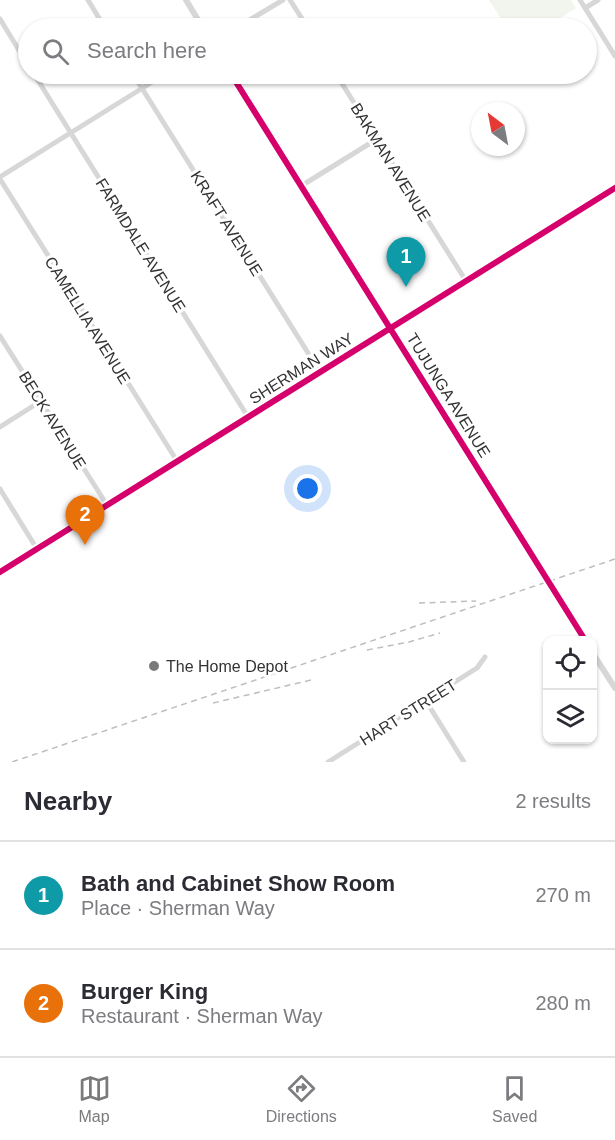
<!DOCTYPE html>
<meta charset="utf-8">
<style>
body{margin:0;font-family:Arial,sans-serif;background:#f2f2f3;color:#2b2b33}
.controls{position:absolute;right:18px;bottom:18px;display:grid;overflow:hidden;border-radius:12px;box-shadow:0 2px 4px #0004}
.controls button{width:54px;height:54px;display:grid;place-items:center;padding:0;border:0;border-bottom:2px solid #e1e1e2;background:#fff;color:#2b2b33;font:30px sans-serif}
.compass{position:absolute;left:471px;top:102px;width:54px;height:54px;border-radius:50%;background:#fff;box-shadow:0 2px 4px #0004;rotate:328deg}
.you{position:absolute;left:308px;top:489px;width:21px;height:21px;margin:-15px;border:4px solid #fff;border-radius:50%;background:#1a73e8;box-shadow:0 0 0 9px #1a73e833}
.badge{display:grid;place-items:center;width:39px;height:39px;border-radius:50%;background:#7a7a7a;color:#fff;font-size:20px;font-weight:700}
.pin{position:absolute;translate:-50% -50px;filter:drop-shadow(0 2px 3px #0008)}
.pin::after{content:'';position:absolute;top:32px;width:21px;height:18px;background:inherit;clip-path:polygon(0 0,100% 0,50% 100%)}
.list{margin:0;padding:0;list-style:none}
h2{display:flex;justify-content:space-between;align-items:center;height:78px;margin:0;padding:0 24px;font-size:26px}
h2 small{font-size:20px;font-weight:400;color:#7c7c81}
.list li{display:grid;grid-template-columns:39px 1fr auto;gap:18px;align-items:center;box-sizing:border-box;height:108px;padding:0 24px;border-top:2px solid #e1e1e2}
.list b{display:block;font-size:22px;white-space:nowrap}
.list p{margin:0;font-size:20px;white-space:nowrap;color:#7c7c81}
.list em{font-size:20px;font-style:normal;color:#7c7c81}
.icon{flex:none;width:33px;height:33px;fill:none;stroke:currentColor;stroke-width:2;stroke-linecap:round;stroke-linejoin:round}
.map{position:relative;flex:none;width:615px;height:762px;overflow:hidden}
.search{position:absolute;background:#fff;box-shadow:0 2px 4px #0004;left:18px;right:18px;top:18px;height:66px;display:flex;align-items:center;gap:15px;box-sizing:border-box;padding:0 21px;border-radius:33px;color:#7c7c81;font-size:22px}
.sheet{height:294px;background:#fff}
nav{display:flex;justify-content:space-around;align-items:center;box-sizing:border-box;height:84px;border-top:2px solid #e1e1e2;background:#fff;font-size:16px;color:#7c7c81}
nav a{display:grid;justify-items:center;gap:3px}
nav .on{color:#7a7a7a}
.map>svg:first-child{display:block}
.green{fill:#f1f5ed}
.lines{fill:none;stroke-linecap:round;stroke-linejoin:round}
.minor{stroke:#d7d7d7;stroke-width:5}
.tertiary{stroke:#d7d7d7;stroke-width:6}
.primary{stroke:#cacaca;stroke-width:8}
.rail{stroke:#bebebe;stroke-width:1.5;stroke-dasharray:6 4.5;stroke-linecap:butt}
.cycleway-casing{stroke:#fff;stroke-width:10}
.cycleway{stroke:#d6006c;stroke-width:6}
.poi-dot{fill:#7a7a7a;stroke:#fff;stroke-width:2}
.labels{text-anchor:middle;stroke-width:6;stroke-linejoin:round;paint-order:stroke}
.street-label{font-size:16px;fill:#333;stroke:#fff}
.poi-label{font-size:16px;fill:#333;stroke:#fff;text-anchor:start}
</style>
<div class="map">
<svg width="615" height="762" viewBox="0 0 615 762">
<rect width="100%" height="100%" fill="#fff"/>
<path class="green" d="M489,0h82l5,8 -32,20h-37z"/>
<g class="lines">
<path class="minor" d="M88,0l17,28
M290,0l18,28
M580,0l35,56
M585,8l13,-8
M0,19l28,46
M236,28l47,-28
M34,74l214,343
M133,74l187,298
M336,74l130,207
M0,177l165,-103
M0,179l177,282
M301,186l76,-47
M0,336l107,169
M0,427l41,-26
M0,489l37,60
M426,701l38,61
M328,762l149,-94 8,-11"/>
<path class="tertiary" d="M186,0l17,28
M231,74l354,566
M592,652l23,36"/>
<path class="primary" d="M0,572l615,-384"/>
<path class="rail" d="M419,603l57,-2
M367,650l42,-8 31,-9
M213,703l98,-23
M12,762l603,-203"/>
<defs>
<path id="cycleway" d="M231,74l354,566
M0,572l615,-384"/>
</defs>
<use href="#cycleway" class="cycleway-casing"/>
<use href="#cycleway" class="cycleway"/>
</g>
<circle class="poi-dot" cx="154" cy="666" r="6"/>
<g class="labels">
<g class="street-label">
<text transform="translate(391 162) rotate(58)" y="6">BAKMAN AVENUE</text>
<text transform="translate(227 223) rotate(58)" y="6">KRAFT AVENUE</text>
<text transform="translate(141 245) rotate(58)" y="6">FARMDALE AVENUE</text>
<text transform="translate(88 320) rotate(58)" y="6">CAMELLIA AVENUE</text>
<text transform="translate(301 368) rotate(-32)" y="6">SHERMAN WAY</text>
<text transform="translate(449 395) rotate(58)" y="6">TUJUNGA AVENUE</text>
<text transform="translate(53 420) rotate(58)" y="6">BECK AVENUE</text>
<text transform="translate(408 712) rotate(-32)" y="6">HART STREET</text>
</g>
<g class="poi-label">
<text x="166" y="672">The Home Depot</text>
</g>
</g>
</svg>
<div class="controls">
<button><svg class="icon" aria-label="locate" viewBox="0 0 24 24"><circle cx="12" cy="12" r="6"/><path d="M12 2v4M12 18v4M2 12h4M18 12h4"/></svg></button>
<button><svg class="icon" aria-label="layers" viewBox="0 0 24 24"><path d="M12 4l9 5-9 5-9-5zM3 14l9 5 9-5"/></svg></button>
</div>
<svg class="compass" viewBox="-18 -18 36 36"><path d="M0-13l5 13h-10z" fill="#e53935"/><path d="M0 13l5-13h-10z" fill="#7c7c81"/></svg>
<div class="you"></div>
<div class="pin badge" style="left:406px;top:287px;background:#0f9aa8">1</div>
<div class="pin badge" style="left:85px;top:545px;background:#e8710a">2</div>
<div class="search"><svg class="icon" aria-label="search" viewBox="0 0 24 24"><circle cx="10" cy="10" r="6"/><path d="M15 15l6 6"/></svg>Search here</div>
</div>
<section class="sheet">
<h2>Nearby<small>2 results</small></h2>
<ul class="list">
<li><span class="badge" style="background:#0f9aa8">1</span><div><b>Bath and Cabinet Show Room</b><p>Place · Sherman Way</p></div><em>270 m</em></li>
<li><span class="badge" style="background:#e8710a">2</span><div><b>Burger King</b><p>Restaurant · Sherman Way</p></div><em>280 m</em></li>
</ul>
</section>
<nav>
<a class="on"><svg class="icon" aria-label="map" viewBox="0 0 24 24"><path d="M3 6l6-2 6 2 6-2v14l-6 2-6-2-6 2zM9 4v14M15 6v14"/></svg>Map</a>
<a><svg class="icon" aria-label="directions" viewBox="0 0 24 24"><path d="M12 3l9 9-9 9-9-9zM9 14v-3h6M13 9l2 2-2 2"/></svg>Directions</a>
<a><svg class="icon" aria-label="saved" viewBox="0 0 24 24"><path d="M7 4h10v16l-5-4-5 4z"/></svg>Saved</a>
</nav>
